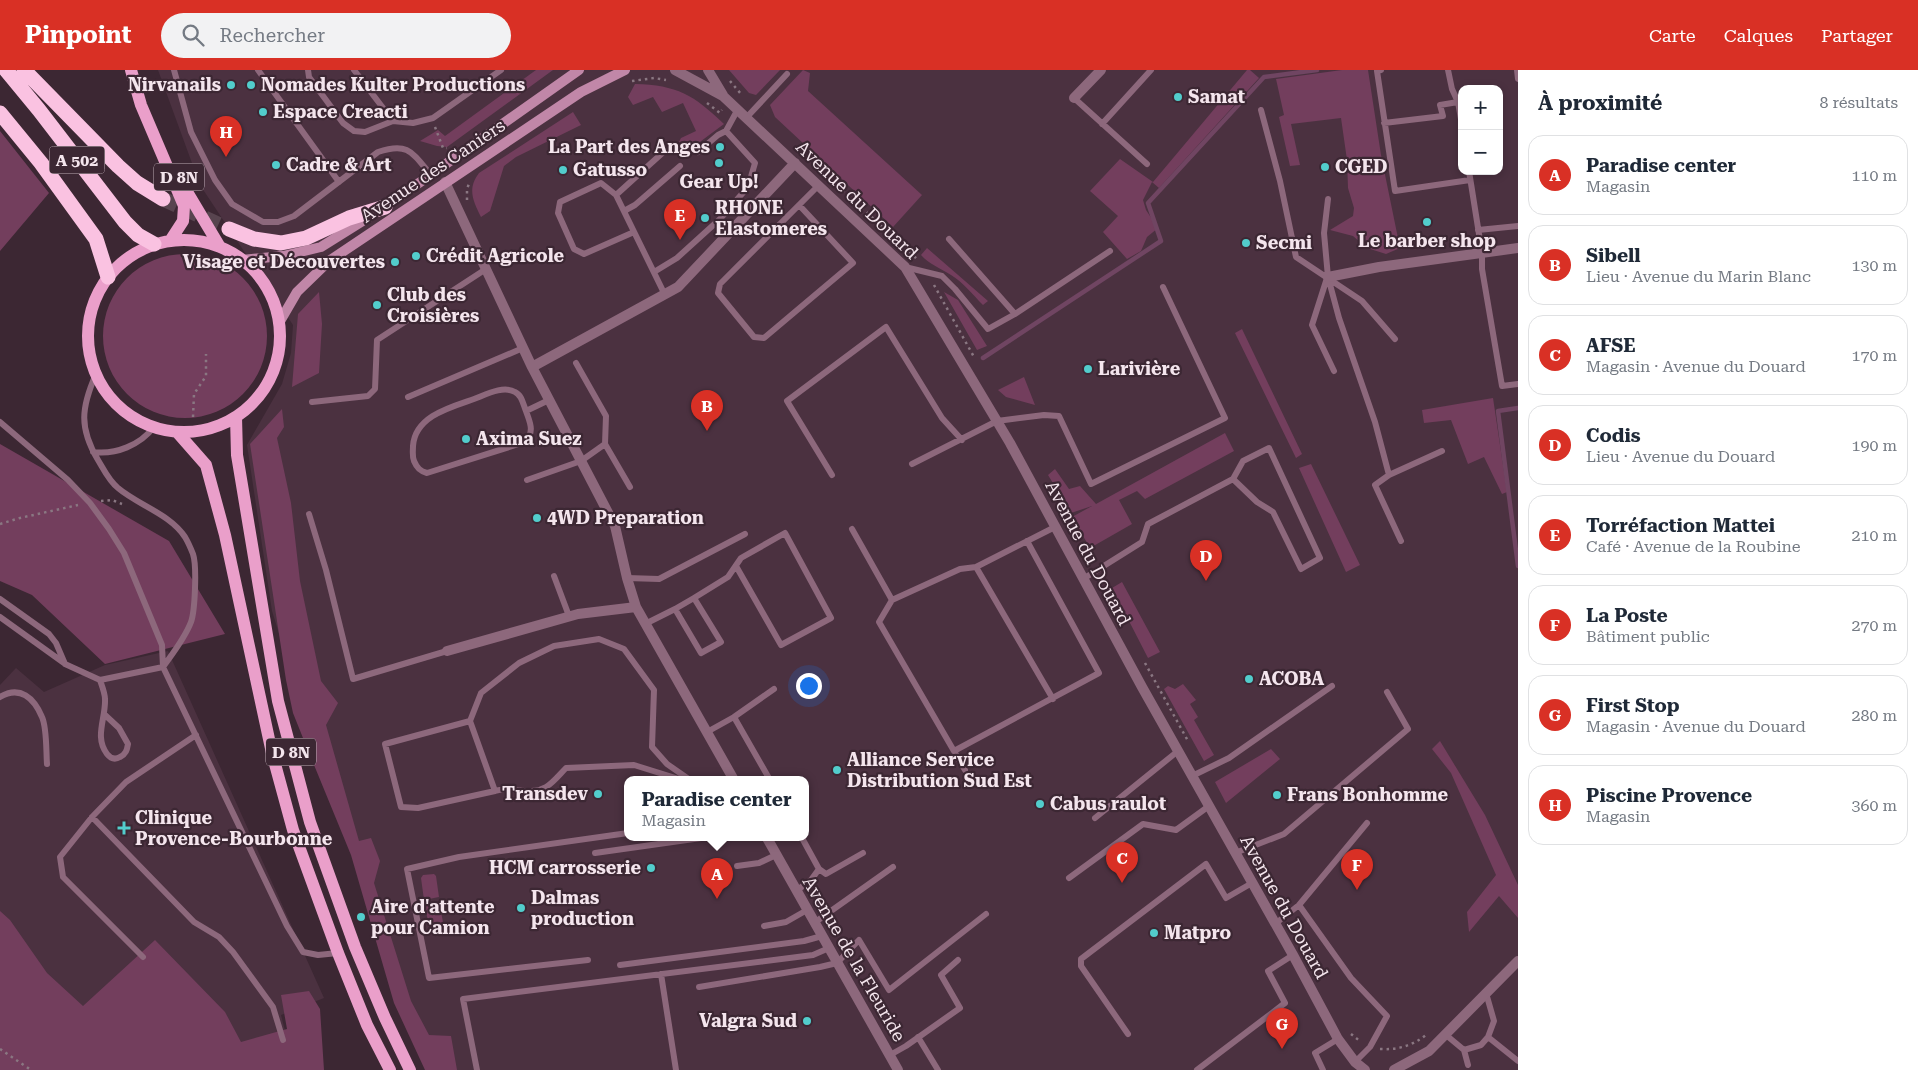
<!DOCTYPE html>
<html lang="fr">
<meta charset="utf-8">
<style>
body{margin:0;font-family:"Roboto Serif",serif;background:#f2f2f3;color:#1f2937}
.controls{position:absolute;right:15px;top:15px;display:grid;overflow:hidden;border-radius:10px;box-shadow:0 2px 8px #0003}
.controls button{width:45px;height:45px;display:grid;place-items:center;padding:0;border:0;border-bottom:1px solid #e0e1e3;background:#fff;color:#1f2937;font:25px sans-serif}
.you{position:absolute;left:808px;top:615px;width:18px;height:18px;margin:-12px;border:4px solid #fff;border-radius:50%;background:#1a73e8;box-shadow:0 0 0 8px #1a73e833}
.badge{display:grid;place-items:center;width:32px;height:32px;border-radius:50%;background:#d93025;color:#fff;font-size:16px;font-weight:700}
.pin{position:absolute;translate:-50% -41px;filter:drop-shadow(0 1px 2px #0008)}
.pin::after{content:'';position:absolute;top:26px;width:18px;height:15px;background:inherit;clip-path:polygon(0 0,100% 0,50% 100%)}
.popup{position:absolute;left:624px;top:706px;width:185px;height:65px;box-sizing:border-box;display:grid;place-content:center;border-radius:10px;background:#fff;filter:drop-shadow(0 1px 4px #0005);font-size:16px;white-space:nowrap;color:#747a83}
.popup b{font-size:19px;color:#1f2937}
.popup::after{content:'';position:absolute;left:50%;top:100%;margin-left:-10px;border:10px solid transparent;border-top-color:#fff}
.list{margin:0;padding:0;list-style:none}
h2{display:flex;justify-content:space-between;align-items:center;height:65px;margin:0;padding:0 20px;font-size:21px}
h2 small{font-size:16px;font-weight:400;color:#747a83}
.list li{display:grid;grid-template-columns:32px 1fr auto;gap:15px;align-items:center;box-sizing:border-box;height:80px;margin:0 10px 10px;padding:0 10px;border:1px solid #e0e1e3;border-radius:15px}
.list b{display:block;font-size:19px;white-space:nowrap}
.list p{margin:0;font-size:16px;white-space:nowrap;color:#747a83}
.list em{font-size:16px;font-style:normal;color:#747a83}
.icon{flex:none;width:28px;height:28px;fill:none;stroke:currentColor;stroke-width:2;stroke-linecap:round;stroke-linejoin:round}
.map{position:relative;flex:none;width:1518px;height:1000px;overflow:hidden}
header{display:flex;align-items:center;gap:30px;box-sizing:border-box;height:70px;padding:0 25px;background:#d93025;color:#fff}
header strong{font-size:24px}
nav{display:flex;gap:28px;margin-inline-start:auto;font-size:18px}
.search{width:350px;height:45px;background:#f2f2f3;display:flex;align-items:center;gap:12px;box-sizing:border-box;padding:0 18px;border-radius:28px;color:#747a83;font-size:19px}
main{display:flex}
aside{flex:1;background:#fff}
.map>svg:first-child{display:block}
.built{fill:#4b3140;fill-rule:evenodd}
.green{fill:#733e5d}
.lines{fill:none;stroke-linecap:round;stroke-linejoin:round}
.stream{stroke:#704562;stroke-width:4.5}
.highway-tunnel{stroke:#58444f;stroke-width:15;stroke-dasharray:15 8;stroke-linecap:butt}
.path{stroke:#8a7782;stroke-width:2.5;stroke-dasharray:2.5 4;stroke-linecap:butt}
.lane{stroke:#8d687c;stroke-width:6}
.street{stroke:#8d687c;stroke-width:10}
.secondary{stroke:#c187a8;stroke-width:10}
.primary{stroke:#ea9fca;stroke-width:12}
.highway{stroke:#fac2e1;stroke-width:15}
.poi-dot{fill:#52cdcc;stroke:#3c2733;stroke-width:2}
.labels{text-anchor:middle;stroke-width:4.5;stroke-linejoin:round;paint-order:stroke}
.shield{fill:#3c2733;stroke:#bdacb5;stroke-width:1}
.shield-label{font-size:16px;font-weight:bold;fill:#f4e5ed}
.poi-label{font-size:18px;font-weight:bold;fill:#f4e5ed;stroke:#3c2733;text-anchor:start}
.street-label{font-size:18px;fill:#f4e5ed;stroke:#3c2733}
</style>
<header>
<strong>Pinpoint</strong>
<div class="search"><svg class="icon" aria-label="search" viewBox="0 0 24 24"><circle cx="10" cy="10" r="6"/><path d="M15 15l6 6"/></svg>Rechercher</div>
<nav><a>Carte</a><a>Calques</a><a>Partager</a></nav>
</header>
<main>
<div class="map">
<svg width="1518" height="1000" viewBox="0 0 1518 1000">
<rect width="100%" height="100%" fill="#3c2733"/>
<path class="built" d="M158,0h1360v1000h-1086l-147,-417 -13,-42 -25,-166 35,-61 9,-31 2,-28 -93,-140zM1462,19h37v82h-37zM628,710h178v58h-178z
M168,581l156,347 -43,17 8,31 -213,-13 -76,-69v-279l16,-17 28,24 61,-27z"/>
<path class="green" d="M536,0h17l-106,77 -10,-1 -17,-5 18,-11 7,6z
M729,0h51l-24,25 -7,-2z
M803,0l7,3 -2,18 114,104 -29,32 -118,-110 -5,-12z
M1247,0h3l9,8 -100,110 -7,-6 -9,18 3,10 12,18 -11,9 -6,14 -14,8 -24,-27 15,-16 -28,-25 30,-32 33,23z
M1342,0h26l13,85 19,93 -14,6 -19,-6 -14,-12 -23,-6 23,-14 1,-8 -6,-20 -1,-28 -6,-42 -50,6 9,41 -10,1 -11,-49 5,-2 -8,-36z
M635,14c42,1 59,11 89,40l-39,29 -6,-11 2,-4 15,-7 -13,-28 -21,9 -9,-15 -20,8 -5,-8z
M573,42l8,13 -65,32 -12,9 -14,45 -9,6c-8,-16 -14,-28 -2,-44z
M0,61l49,62 -49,58z
M927,178l61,53 -5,4c-10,-10 -20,-23 -32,-30 -11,-7 -22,-11 -30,-20z
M103 266a82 82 0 1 1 164 0a82 82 0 1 1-164 0Z
M319,222l3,32 -3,49 -27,14 6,-73z
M944,222l14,8 29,46 -10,4z
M1242,259l60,125 -6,4 -61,-125z
M1024,307l11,28 -29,-8 -8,-7z
M1493,328l14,94 -5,2 -18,-37 -16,7 -17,-44 -27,3 -2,-13z
M282,339l2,18 -7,11 14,65 9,78 21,100 17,22 -12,22 33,116 12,-3 9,23 -6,22 37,118 18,34 22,1 6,34h-32l-31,-67 -43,-148 -46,-112 -12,-30 -7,-33 -36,-236z
M1225,363l9,18 -89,48 -8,-8 -18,9 13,24 -42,24 -18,-31 20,-11 -21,7 -23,-38 7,-6 14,20 11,-3 16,18z
M0,374l169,97 56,93 -120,30 -73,-69 -32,-14z
M1311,394l49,101 -14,7 -47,-104z
M1122,512l38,70 -12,6 -36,-70z
M1183,614l13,16 -6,4 8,13 -4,3 20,35 -10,6 -40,-72 4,-3 7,3z
M1440,671l45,74 33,70v33l-19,-22 -30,36 -2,-20 29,-37 -45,-102 -19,-24z
M1271,679l9,10 -54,44 -11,-21z
M434,804l2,2 3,21 -15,3 -3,-22 2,-3z
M439,832l6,30 -15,3 -5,-31z
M0,841l10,9 37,53 36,33 72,-66 70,72 16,30 46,-13 -6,-34 28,-4 11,18 4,61h-324z"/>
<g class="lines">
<path class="stream" d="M983,288l178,-117 -13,-38 116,-126 53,-7
M1518,338l-20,3 20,155"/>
<path class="highway-tunnel" d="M163,129l66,30"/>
<path class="path" d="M632,11l22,-3 12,2
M730,11l11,13
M707,33l13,10 2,-3
M435,57l8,21h4
M819,98l99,92
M467,130v-11l3,-8
M934,215l40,72
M193,347l1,-23 12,-18v-22
M101,431l11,-1 10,4
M0,454l20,-6 58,-13
M1145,593l43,78
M1351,964l10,8
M0,979l31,21
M1380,979c17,1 32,-3 46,-14"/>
<path class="lane" d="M174,0l17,62 24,48 17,24 31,18h15l16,-6 84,-64c30,-10 34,0 53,23
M258,0l81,112
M308,0l1,7 34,46 11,8 11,1 28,-11 20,2 20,-5 68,-48
M354,0l39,51
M1381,0l-4,1 18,120 75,-11
M1448,0l4,19 6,13 4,23
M1517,0l1,9
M1074,28l73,66
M1261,40l19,71 16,76 66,44 33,38
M747,47l40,-43
M1384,53l59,-7 -3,-11 18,-3
M1102,54l49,-54
M698,82l20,-17 8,-4
M1469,101l13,82v16l20,117 16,-2
M616,125l53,-48
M1328,129l-4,34 4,44 11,41 36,104 14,53 -14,10 26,56
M799,135l54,58 -89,75 -10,-1 -36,-44 2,-9 99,-99
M624,141l11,-6 45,-39
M1478,160l40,-4
M634,162l-50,22 -10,-5 -16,-36 2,-11 41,-19 15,12 49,100
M949,169l66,75
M905,197l37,9 13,13 33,40 27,-15 95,-63
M654,202l23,-14 43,-39 28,-32 7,-24 -29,-32 12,-22
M1327,208l-15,47 22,46
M96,304c-15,34 -17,54 2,86 6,10 11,21 20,28 20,17 52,26 67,49 3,5 6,12 8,17 4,12 2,57 -2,68 -6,16 -18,31 -28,45l-63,13
M408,327l115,-49
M312,332l56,-6 7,-7 2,-49 109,-71
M526,341c4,12 9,20 -1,31l-98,31c-7,-2 -10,-5 -13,-12 -2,-5 -1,-10 -1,-15 2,-30 38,-39 61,-47 11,-4 29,-14 41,-7 7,3 8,12 11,19l23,-11
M0,352l68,58 22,23 19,26 15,24 38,92 1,22 124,259 16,26 15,3 20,-2
M605,374l25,43
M93,382c23,3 47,-7 61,-25
M912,394l85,-43 47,-6 15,1 32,68 134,-66 -62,-131
M832,405l-45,-74 99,-74 56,91 20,22
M1389,405l53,-24
M527,410l54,-19 24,-17 1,-28 -30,-53
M309,444l17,56 27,109 94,-28
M852,459l40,71 68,-31 16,-2 79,-40
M976,497l77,132
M554,506l15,40
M627,508l32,1 86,-45
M1083,509l59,-37 6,-18 85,-45 24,23 16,10 28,57 19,-11 -51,-110 -26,13 -10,18
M0,529l49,35 7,9 9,21 35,16
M892,530l-13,22 86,148
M675,539l19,-11
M0,547l64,46
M645,554l30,-15 26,44 20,-11 -27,-44 34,-21 13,-19 44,-25 46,85 -50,27 -45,-79
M100,610c2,6 5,13 5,19 1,19 -11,38 2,55 4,5 8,6 13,3 6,-3 7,-7 8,-13l-9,-16 -15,-14
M0,627c20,-12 34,1 42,20 5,11 4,34 5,47
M734,647l40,-28
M470,651l-85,23 16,63 17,1 77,-17
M707,662l27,-15 36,63
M954,681l145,-78 -72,-132
M1192,706l37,-18 103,-72
M682,710l-48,-15 -68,3c-6,6 -13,15 -20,19 -17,10 -35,-2 -51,4l-25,-70 11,-28 38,-30 35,-17 45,-7 25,10 30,41 -2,57 15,17 23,16
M92,747l102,105 25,15 14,15 40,55 10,33
M1095,748l83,-67
M595,783l106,-15
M1235,783l49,-19 124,-105 -21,-37
M737,796l22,-3 17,-8
M819,799l7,5 37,-21
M1069,808l74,-54 33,6 33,-24
M796,821l15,-11 8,-11 -17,-31
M1299,835l52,73 36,38 -17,31 -15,15
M814,853l79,-56
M1275,854l24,-19 68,-82
M764,856l22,-4 21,-12
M143,887l-80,-80 -3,-20 32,-40 34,-35 70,-47
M588,890l-159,18 -22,-109 52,-12 169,-24
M620,895l184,-24 18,-5
M661,904l15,96
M699,917l121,-20 17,-4 22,-23 30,50 97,-76
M1128,964l-47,-68v-7l125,-95 20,34 26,-15
M1446,965l18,15 17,-5 7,-8 6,-16 -8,-28
M918,967l20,33
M1488,967l30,24
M1464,980l4,15
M890,985l16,-9 54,-38 -19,-33 17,-15
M477,1000l-14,-71 350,-44 16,-7
M1197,1000l88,-67 -17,-32 25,-16
M1323,1000l-8,-17 23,-14"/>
<path class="street" d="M675,0l48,26 182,171 105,176 132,244 151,268 45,84 17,23 10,8
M708,0l15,25
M1074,28l27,-28
M445,112l87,185 83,159 12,52 9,29
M1328,207l51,-10 139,-19
M532,297l146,-80 117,-124
M447,581l131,-37 58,-7 98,173
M767,768l131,232
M1394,1000l35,-19 89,-90"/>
<path class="secondary" d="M242,190l41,-4 38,-9 64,-40 194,-137
M279,253l18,-31 32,-31 252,-169 44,-22"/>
<path class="primary" d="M131,0l10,35 43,101 -1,15 -13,20
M183,115l37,62
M88 266a96 96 0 1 1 192 0a96 96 0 1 1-192 0Z
M236,347l1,38 41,246 32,121 45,125 30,71 25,52
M177,362l29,33 19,70 47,218 21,77 45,123 29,72 23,45"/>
<path class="highway" d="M6,0l33,40 86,112 13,13 16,9
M24,0l94,96 19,17 26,16
M0,43l41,50 55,76 12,38
M229,159l25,10 27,4 25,-5 43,-20 36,-11"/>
</g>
<g class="poi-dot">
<circle cx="231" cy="15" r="5"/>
<circle cx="251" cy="15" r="5"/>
<circle cx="1178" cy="27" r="5"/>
<circle cx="263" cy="42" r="5"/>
<circle cx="720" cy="77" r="5"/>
<circle cx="719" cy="93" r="5"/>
<circle cx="276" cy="95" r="5"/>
<circle cx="1325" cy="97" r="5"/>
<circle cx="563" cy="100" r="5"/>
<circle cx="705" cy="148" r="5"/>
<circle cx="1427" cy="152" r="5"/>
<circle cx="1246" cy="173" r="5"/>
<circle cx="416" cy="186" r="5"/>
<circle cx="395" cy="192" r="5"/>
<circle cx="377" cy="235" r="5"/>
<circle cx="1088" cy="299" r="5"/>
<circle cx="466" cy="369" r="5"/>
<circle cx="537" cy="448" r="5"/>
<circle cx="1249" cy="609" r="5"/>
<circle cx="837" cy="700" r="5"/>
<circle cx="598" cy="724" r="5"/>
<circle cx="1277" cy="725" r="5"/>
<circle cx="1040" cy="734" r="5"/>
<path d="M121.5 750.5h5v5h5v5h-5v5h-5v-5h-5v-5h5z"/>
<circle cx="651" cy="798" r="5"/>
<circle cx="521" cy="838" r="5"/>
<circle cx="361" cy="847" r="5"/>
<circle cx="1154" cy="863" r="5"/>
<circle cx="807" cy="951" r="5"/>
</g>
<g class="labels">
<g class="shield">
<rect x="49.5" y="76.5" width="55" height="27" rx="4"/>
<rect x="154" y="93.5" width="50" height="27" rx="4"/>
<rect x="266" y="668.5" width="50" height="27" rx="4"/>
</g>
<g class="shield-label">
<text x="77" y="96">A 502</text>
<text x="179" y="113">D 8N</text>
<text x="291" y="688">D 8N</text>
</g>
<g class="poi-label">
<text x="221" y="21" text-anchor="end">Nirvanails</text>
<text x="261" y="21">Nomades Kulter Productions</text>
<text x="1188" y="33">Samat</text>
<text x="273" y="48">Espace Creacti</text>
<text x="710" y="83" text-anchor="end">La Part des Anges</text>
<text x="286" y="101">Cadre &amp; Art</text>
<text x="1335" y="103">CGED</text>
<text x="573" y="106">Gatusso</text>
<text x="719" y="118" text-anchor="middle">Gear Up!</text>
<text x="715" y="144">RHONE<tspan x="715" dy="21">Elastomeres</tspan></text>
<text x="1427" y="177" text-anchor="middle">Le barber shop</text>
<text x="1256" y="179">Secmi</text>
<text x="426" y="192">Crédit Agricole</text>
<text x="385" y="198" text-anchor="end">Visage et Découvertes</text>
<text x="387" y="231">Club des<tspan x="387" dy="21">Croisières</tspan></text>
<text x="1098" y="305">Larivière</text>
<text x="476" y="375">Axima Suez</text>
<text x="547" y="454">4WD Preparation</text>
<text x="1259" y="615">ACOBA</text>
<text x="847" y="696">Alliance Service<tspan x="847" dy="21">Distribution Sud Est</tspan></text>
<text x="588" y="730" text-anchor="end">Transdev</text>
<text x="1287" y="731">Frans Bonhomme</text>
<text x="1050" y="740">Cabus raulot</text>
<text x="135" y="754">Clinique<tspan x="135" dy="21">Provence-Bourbonne</tspan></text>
<text x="641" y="804" text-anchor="end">HCM carrosserie</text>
<text x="531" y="834">Dalmas<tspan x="531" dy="21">production</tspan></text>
<text x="371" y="843">Aire d'attente<tspan x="371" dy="21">pour Camion</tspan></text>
<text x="1164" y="869">Matpro</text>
<text x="797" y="957" text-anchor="end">Valgra Sud</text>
</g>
<g class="street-label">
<text transform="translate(433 101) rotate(-34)" y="6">Avenue des Caniers</text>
<text transform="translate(857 130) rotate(44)" y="6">Avenue du Douard</text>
<text transform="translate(1088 483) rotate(62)" y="6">Avenue du Douard</text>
<text transform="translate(1284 837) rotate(61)" y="6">Avenue du Douard</text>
<text transform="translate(854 889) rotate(60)" y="6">Avenue de la Fleuride</text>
</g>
</g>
</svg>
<div class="controls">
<button>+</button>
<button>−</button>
</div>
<div class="you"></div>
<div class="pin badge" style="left:717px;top:829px">A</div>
<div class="popup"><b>Paradise center</b>Magasin</div>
<div class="pin badge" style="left:707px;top:361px">B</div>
<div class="pin badge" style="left:1122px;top:813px">C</div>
<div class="pin badge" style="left:1206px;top:511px">D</div>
<div class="pin badge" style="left:680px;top:170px">E</div>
<div class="pin badge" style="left:1357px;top:820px">F</div>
<div class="pin badge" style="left:1282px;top:979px">G</div>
<div class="pin badge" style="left:226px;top:87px">H</div>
</div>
<aside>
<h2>À proximité<small>8 résultats</small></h2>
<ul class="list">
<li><span class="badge">A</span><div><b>Paradise center</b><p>Magasin</p></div><em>110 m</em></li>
<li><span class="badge">B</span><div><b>Sibell</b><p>Lieu · Avenue du Marin Blanc</p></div><em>130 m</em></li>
<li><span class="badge">C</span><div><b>AFSE</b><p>Magasin · Avenue du Douard</p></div><em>170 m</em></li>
<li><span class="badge">D</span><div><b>Codis</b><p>Lieu · Avenue du Douard</p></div><em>190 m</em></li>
<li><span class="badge">E</span><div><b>Torréfaction Mattei</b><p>Café · Avenue de la Roubine</p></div><em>210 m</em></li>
<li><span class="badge">F</span><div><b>La Poste</b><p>Bâtiment public</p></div><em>270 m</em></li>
<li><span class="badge">G</span><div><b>First Stop</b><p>Magasin · Avenue du Douard</p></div><em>280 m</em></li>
<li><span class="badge">H</span><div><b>Piscine Provence</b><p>Magasin</p></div><em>360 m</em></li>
</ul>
</aside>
</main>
